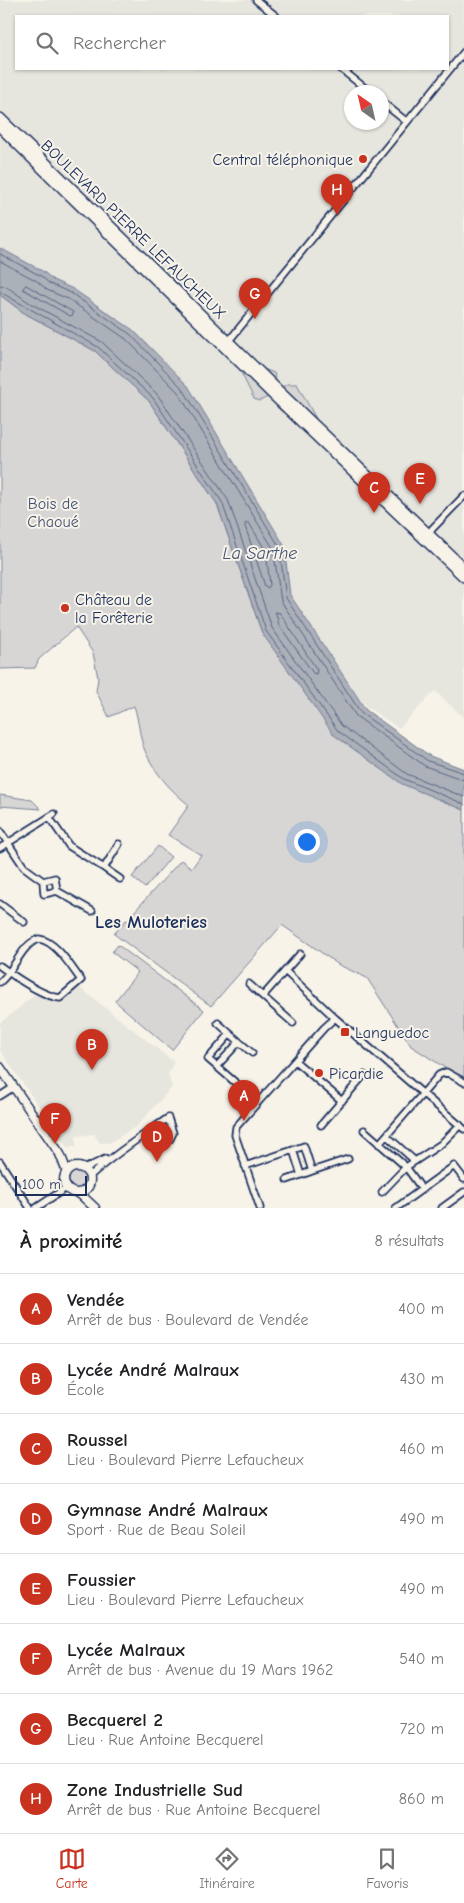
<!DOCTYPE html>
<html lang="fr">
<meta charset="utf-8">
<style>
body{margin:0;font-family:"Comic Neue",sans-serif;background:#f2f2f2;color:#202124}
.compass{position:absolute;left:344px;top:85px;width:45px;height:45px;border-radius:50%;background:#fff;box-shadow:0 1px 4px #0004;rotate:326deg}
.scale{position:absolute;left:15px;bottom:12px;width:72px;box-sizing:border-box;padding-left:5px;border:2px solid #1b2f5e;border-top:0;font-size:14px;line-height:18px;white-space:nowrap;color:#1b2f5e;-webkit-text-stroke:4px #f7f3e8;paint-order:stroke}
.you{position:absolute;left:306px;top:841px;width:18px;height:18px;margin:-12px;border:4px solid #fff;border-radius:50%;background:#1a73e8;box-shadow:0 0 0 8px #1a73e833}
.badge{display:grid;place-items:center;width:32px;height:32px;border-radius:50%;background:#c8321e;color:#fff;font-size:16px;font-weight:700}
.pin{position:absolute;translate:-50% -41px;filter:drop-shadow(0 1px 2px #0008)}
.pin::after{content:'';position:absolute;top:26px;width:18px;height:15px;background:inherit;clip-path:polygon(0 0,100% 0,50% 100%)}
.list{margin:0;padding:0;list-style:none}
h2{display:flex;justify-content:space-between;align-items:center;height:65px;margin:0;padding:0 20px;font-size:21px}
h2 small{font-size:16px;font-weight:400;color:#757577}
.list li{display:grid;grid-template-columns:32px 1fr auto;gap:15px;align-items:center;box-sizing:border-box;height:70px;padding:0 20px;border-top:1px solid #e0e0e0}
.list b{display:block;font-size:19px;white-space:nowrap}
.list p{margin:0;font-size:16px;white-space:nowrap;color:#757577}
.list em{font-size:16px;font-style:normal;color:#757577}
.icon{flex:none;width:28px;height:28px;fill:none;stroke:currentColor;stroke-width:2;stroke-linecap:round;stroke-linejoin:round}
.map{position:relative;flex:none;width:464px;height:1208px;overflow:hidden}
.search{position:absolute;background:#fff;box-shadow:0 1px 4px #0004;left:15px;right:15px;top:15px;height:55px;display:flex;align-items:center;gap:12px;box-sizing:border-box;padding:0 18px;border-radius:0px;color:#757577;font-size:19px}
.sheet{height:625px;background:#fff}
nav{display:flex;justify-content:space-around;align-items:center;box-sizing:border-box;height:70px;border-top:1px solid #e0e0e0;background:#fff;font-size:14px;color:#757577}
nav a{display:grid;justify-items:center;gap:2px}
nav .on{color:#c8321e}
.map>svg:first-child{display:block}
.built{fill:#e6e5de;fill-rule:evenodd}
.green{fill:#d7d6d4;stroke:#798299}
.water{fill:#acb0b9;stroke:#727c95}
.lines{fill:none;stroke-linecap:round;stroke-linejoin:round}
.shore{stroke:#556382;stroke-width:1}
.street-casing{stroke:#1b2f5e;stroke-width:9}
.secondary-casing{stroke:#1b2f5e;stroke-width:11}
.primary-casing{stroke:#1b2f5e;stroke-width:12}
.street{stroke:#f7f3e8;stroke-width:5.5}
.secondary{stroke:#f7f3e8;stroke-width:8}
.primary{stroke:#f7f3e8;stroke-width:9}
.poi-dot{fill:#c8321e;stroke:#f7f3e8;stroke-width:2}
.labels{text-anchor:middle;stroke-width:4;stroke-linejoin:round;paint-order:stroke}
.poi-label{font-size:16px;fill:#1b2f5e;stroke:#f7f3e8;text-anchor:start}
.street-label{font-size:16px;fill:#1b2f5e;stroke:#f7f3e8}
.park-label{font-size:16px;fill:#415076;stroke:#f7f3e8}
.water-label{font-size:18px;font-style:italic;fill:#465679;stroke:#f7f3e8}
.neighbourhood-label{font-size:18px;font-weight:bold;fill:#1b2f5e;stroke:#f7f3e8}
</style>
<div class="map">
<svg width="464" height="1208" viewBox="0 0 464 1208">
<rect width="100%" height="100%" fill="#f7f3e8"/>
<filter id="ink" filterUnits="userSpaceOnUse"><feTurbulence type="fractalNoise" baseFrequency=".02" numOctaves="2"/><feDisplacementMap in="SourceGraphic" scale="10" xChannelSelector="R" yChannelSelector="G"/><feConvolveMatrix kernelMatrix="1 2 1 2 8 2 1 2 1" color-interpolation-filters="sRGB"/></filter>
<g filter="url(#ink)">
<path class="built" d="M0,0h464v718l-29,-27 -36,37 -32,-21 -12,-13 -65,-99 -6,-51 -96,-158 -55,-56 -60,-41 -20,-9 -9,-8 -44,-24zM16,16h432v53h-432zM352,92h30v30h-30z
M79,987l95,75 -6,12 4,13 -35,39 -28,17h-9l-6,-9 -18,2v11h-9l-67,-97v-27l37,-30 20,9 8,-2z"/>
<path class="green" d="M0,295l24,18 71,38 54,50 68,103 45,129 174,163 28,14v270l-53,-34 -44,-68 -28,-13 -57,-40 -71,81 -97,-72 12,-14 3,1 4,-8 48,-53 11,8 9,-13 -33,-20 21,-30c-19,-15 -34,-32 -44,-54 -6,-14 -6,-31 -11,-45l-25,11 -13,-26 2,-13 -5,-25 -17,-26 -37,32 -4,9 -35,1z
M232,354l65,63c-14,-4 -22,-6 -24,-22l-14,6 -5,-2z
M251,364l23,9 4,17 9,-6h10l28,51z
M0,795l32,5 9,9 -41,-3z
M158,846l13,11 -26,31 -13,-11z
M118,945l86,65 -32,40 -57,-49 23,-29 -26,-20z
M66 1180a11 11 0 1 1 22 0a11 11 0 1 1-22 0Z"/>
<path class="water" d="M0,248l44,24 9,8 20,9 60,41 55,56 96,159 6,50 76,115 64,46 34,13v41l-62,-26 -68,-49 -72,-102 -45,-129 -68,-103 -54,-50 -71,-38 -24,-18z"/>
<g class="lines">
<path class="shore" d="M0,254l41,22 9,8 21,9 59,41 53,55 96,157 7,52 75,115 67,48 36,12
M0,261l37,20 10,9 21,9 58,40 52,53 95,156 8,53 75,115 69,50 39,14
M0,285l7,2 23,16 72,39 55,52 71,106 44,128 70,98 65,48 57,23
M26,285l47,27v3l-3,1 -47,-27z
M0,292l98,55 55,51 69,104 44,129 72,100 66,48 60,25
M246,523h3l17,28 4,34 -2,3 -3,-2 -20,-60z
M276,612l4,1 37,57 -1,4 -3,-1 -34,-48z"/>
<defs>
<path id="street" d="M256,0l20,16
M341,69l29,23
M382,102l25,20
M232,337l232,-285
M432,529l32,-33
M49,817l20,29 35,22 15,-24
M0,831l24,36 19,14 12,-3 2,13 -13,3 -1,-13
M0,848l54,-34
M104,868l16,11
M57,891l35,20
M0,904l24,18
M0,966c15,11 43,30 60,32l21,-18c-10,-13 -25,-39 -42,-41 -18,5 -24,31 -39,43
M285,971l50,47
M249,984l44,39
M263,996l37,-42
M218,1023l34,30
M230,1034l-22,25 50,43
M295,1061l47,40
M217,1066l22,-24
M0,1096l14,-9
M321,1125l43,-50
M364,1130l42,37 13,18
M387,1136l28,25
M379,1144l60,-69 7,-3 18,10
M0,1162l30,46
M245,1166l48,-16 8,25 11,-4 -8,-25 -11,4
M84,1169l21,-10
M312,1171l36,-12
M90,1176c24,-22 51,-39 78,-58l5,15 -3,6 -6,3 -7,-3 -8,-8
M287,1180l14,-5
M382,1192l24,-25 35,-23 19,-19
M36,1208l30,-20
M260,1208l-25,-73 1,-8 88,-99 11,-10 129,111
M396,1208l58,-42 10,13
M442,1208l22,-16"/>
<path id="secondary" d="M0,1067l60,87 7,18
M64 1180a13 13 0 1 1 26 0a13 13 0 1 1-26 0Z
M80,1194l15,14"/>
<path id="primary" d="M0,118l278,272 186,178
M0,127l273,268 191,182"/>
</defs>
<use href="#street" class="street-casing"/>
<use href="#secondary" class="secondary-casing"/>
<use href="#primary" class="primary-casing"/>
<use href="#street" class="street"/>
<use href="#secondary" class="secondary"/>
<use href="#primary" class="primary"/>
</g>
</g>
<g class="poi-dot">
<circle cx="363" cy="159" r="5"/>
<circle cx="65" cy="608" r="5"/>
<rect x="340" y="1027" width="10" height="10" rx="2.5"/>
<circle cx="319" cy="1073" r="5"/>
</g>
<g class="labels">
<g class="poi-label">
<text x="353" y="165" text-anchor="end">Central téléphonique</text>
<text x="75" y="605">Château de<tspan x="75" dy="18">la Forêterie</tspan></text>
<text x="355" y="1038">Languedoc</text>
<text x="329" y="1079">Picardie</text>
</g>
<g class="street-label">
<text transform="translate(134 229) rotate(44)" y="6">BOULEVARD PIERRE LEFAUCHEUX</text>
</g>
<g class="park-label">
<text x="53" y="509">Bois de<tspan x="53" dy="18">Chaoué</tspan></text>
</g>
<g class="water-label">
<text x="260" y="559">La Sarthe</text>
</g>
<g class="neighbourhood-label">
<text x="151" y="928">Les Muloteries</text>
</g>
</g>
</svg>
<svg class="compass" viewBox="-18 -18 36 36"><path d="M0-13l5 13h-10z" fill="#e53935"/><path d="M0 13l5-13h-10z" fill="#757577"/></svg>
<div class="scale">100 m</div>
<div class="you"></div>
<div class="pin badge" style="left:244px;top:1121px">A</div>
<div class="pin badge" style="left:92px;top:1070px">B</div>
<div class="pin badge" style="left:374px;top:513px">C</div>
<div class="pin badge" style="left:157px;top:1162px">D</div>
<div class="pin badge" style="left:420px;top:504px">E</div>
<div class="pin badge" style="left:55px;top:1144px">F</div>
<div class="pin badge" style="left:255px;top:319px">G</div>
<div class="pin badge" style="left:337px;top:215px">H</div>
<div class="search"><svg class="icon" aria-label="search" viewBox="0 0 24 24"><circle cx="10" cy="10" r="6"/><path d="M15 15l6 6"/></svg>Rechercher</div>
</div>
<section class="sheet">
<h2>À proximité<small>8 résultats</small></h2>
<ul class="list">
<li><span class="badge">A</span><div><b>Vendée</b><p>Arrêt de bus · Boulevard de Vendée</p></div><em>400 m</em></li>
<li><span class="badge">B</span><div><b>Lycée André Malraux</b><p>École</p></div><em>430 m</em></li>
<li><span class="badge">C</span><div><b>Roussel</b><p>Lieu · Boulevard Pierre Lefaucheux</p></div><em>460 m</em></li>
<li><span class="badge">D</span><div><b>Gymnase André Malraux</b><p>Sport · Rue de Beau Soleil</p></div><em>490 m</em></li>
<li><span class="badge">E</span><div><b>Foussier</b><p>Lieu · Boulevard Pierre Lefaucheux</p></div><em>490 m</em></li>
<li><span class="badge">F</span><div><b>Lycée Malraux</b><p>Arrêt de bus · Avenue du 19 Mars 1962</p></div><em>540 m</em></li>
<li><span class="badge">G</span><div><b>Becquerel 2</b><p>Lieu · Rue Antoine Becquerel</p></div><em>720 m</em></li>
<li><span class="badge">H</span><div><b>Zone Industrielle Sud</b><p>Arrêt de bus · Rue Antoine Becquerel</p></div><em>860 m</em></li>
</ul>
</section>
<nav>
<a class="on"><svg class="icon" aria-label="map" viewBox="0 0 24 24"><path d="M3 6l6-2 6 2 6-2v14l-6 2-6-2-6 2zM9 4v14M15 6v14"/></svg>Carte</a>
<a><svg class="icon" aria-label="directions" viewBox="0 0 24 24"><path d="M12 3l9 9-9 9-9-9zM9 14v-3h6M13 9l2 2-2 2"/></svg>Itinéraire</a>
<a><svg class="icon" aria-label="saved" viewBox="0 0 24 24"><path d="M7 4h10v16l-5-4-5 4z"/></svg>Favoris</a>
</nav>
